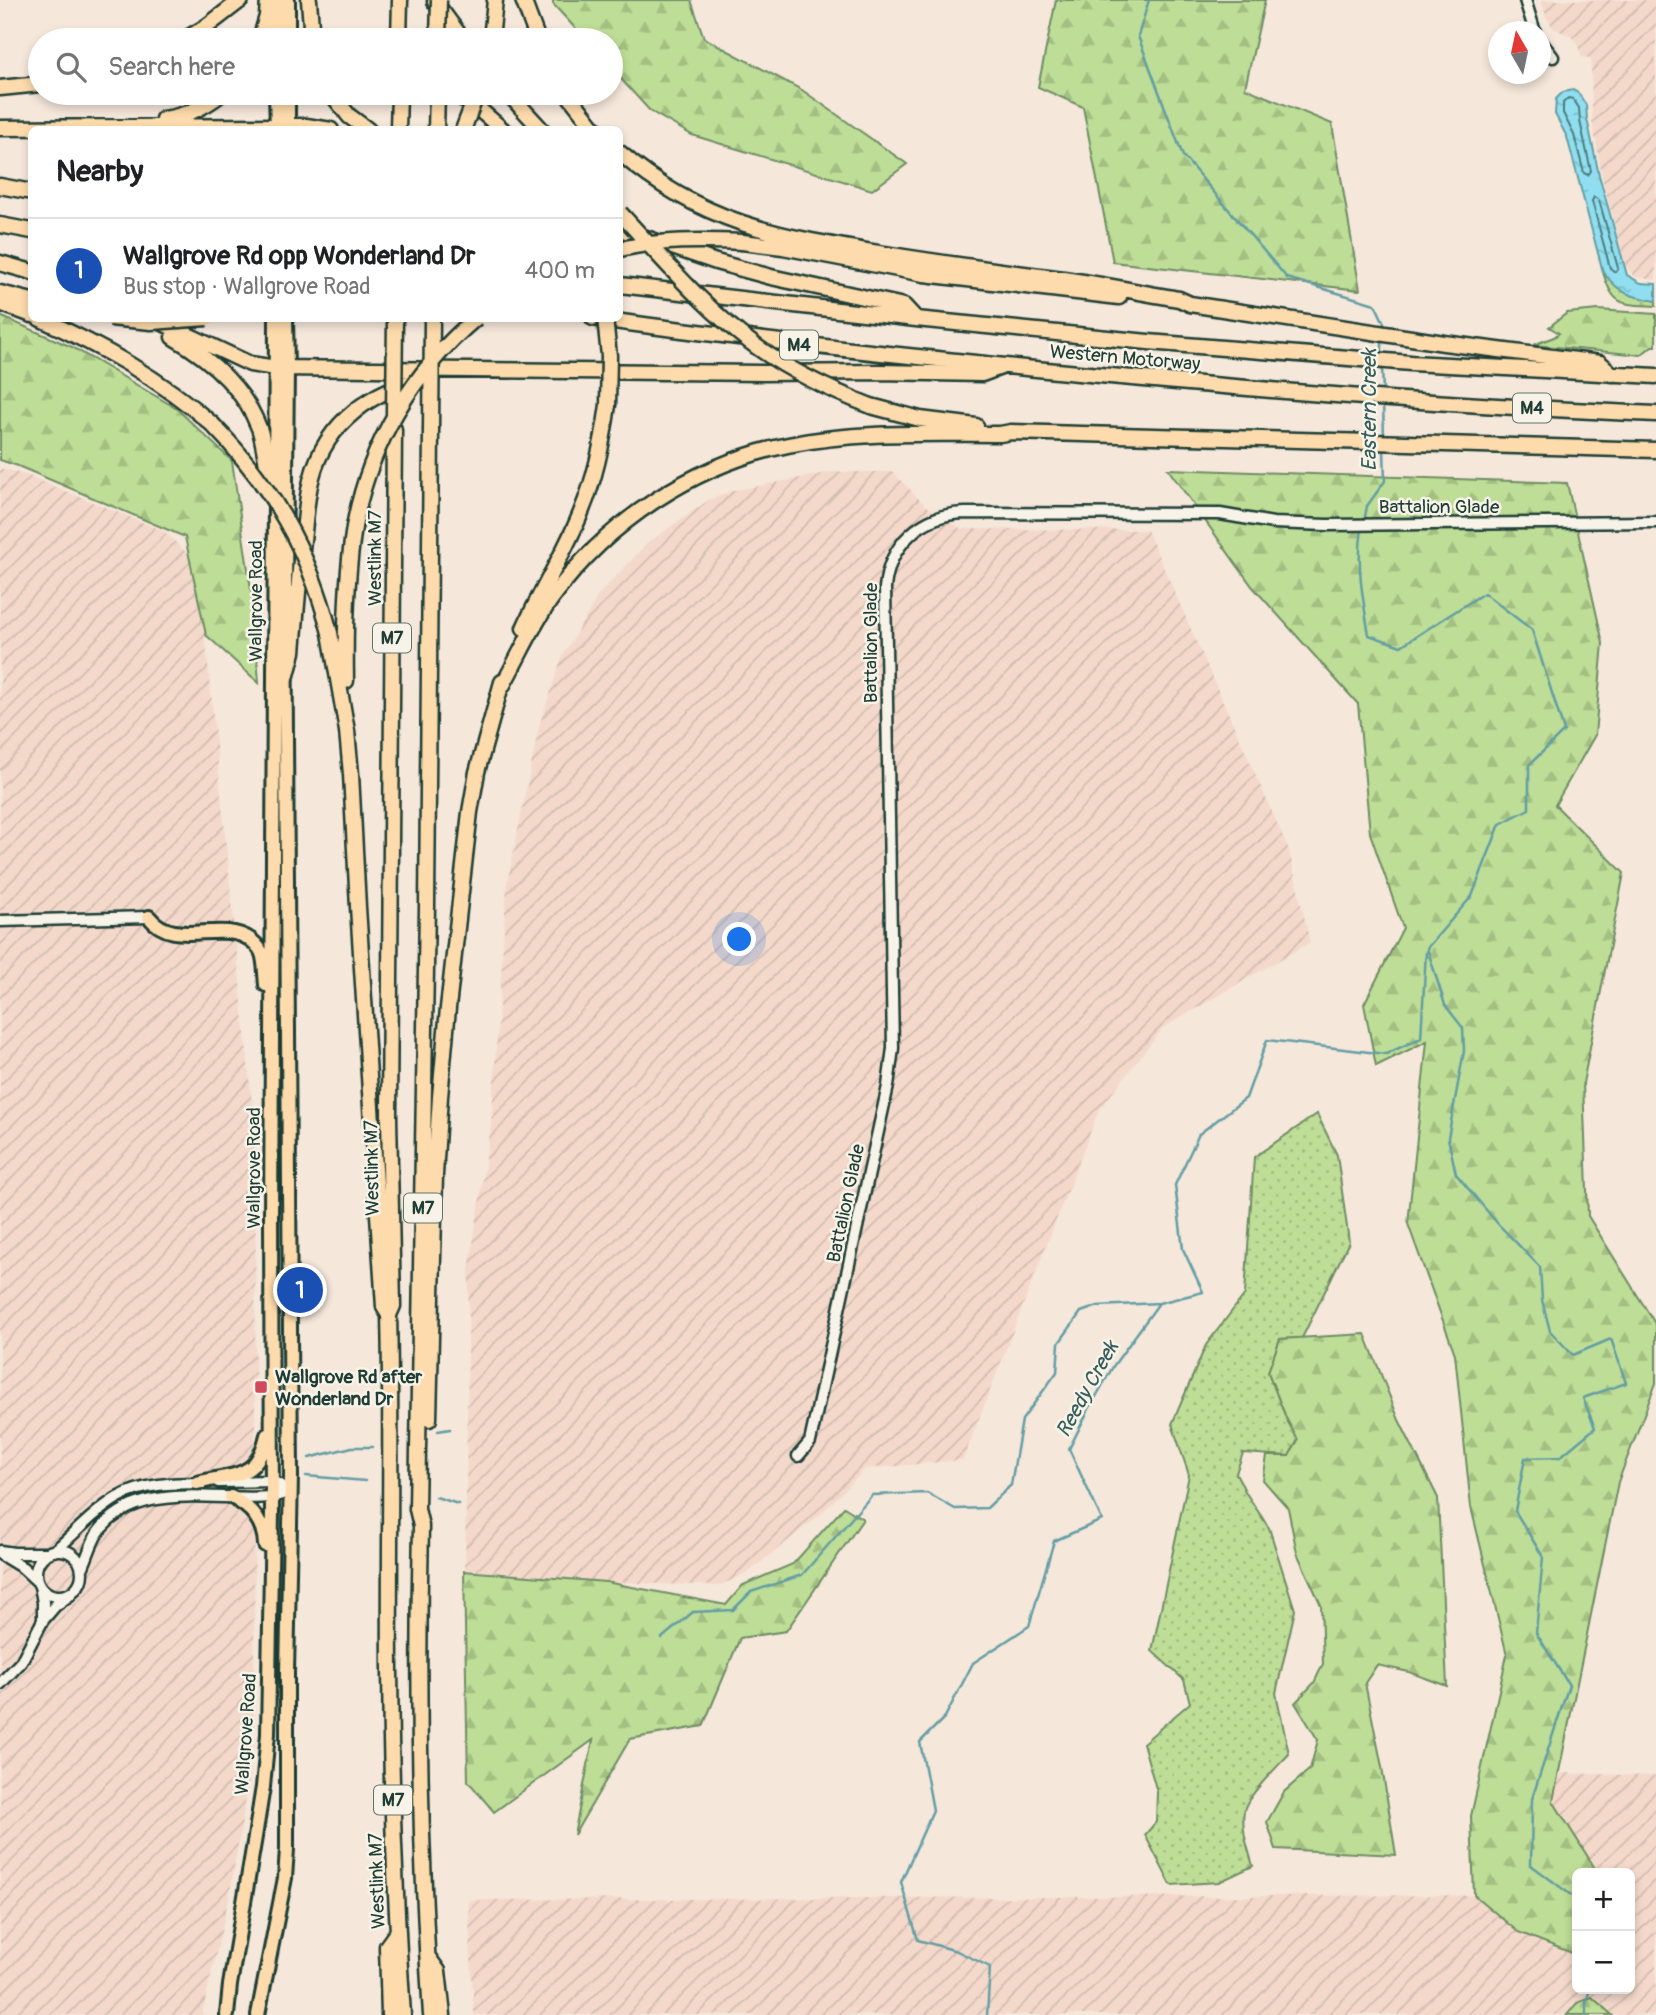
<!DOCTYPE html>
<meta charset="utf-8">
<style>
body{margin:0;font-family:Pangolin,sans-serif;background:#f2f2f2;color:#202124}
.controls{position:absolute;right:21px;bottom:21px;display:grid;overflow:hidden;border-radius:10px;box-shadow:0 4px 10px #0003}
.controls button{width:63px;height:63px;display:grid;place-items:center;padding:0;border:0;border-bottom:2px solid #e0e0e0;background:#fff;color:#202124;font:35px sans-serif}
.compass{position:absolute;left:1488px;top:21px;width:63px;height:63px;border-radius:50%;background:#fff;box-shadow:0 4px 10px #0003;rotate:351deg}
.you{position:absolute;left:740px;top:940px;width:24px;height:24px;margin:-18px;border:5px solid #fff;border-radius:50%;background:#1a73e8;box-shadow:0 0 0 10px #1a73e833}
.badge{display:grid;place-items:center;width:46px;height:46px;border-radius:50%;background:#d93025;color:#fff;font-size:23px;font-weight:700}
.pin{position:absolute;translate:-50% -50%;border:4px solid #fff;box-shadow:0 2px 7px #0006}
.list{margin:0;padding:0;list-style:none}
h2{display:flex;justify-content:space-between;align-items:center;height:91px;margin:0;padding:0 28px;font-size:30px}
h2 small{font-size:23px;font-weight:400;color:#757577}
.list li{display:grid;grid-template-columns:46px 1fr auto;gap:21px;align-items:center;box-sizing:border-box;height:105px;padding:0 28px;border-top:2px solid #e0e0e0}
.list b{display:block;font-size:26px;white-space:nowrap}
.list p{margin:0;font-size:23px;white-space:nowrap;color:#757577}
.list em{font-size:23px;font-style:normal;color:#757577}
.icon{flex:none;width:38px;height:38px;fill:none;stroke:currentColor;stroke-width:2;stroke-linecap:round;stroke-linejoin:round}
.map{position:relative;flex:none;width:1656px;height:2015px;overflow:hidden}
.search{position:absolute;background:#fff;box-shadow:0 4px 10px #0003;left:28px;top:28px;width:595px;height:77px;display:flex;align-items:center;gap:18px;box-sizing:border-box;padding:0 24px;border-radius:38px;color:#757577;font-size:26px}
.panel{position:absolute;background:#fff;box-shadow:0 4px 10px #0003;left:28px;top:126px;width:595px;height:196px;border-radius:10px}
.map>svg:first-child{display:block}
.industrial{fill:url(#industrial-furrows);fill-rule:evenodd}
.grass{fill:url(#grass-dots);stroke:#6e8d65;stroke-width:2}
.forest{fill:url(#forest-firs);stroke:#6e8d65;stroke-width:2}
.water{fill:url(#water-ripples);stroke:#639ea4;stroke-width:2}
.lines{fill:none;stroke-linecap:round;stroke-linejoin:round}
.shore{stroke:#4c7d7f;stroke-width:2}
.stream{stroke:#639ea4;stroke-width:2.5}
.minor-casing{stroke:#1f3d34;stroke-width:15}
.major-casing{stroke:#1f3d34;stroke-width:18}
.highway-casing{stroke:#1f3d34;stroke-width:19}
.minor{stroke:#f7f3e8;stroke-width:10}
.major{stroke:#fedbac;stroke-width:12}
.highway{stroke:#fedbac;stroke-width:14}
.highway-bridge-casing{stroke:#1f3d34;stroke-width:19;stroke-linecap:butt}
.highway-bridge{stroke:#fedbac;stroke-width:14}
.poi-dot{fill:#d1495b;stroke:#f7f3e8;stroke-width:2.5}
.labels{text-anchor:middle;stroke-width:5;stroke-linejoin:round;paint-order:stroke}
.shield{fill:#f7f3e8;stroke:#60746a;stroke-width:2}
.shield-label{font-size:18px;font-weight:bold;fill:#1f3d34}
.street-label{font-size:19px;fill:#1f3d34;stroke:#f7f3e8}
.poi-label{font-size:19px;font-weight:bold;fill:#1f3d34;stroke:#f7f3e8;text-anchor:start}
.water-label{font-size:21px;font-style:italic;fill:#365d59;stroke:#f7f3e8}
</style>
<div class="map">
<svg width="1656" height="2015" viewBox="0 0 1656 2015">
<defs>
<pattern id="industrial-furrows" width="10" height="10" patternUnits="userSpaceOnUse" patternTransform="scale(1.75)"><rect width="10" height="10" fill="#f4d9cb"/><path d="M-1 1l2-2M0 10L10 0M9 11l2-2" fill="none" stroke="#d1bbaf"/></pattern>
<pattern id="grass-dots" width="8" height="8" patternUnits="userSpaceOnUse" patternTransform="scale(1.75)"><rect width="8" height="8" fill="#bedd96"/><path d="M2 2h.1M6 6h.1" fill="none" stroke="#a3bf82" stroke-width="1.8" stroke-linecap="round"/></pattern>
<pattern id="forest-firs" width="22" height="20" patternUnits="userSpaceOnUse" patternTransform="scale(1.75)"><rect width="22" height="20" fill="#bedd96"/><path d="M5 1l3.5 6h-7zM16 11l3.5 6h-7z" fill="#a3bf82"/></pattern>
<pattern id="water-ripples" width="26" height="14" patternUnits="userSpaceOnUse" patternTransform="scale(1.75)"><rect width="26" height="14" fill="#90deef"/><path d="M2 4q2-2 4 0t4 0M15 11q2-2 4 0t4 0" fill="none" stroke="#7cbfce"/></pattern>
</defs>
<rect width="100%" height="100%" fill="#f6e7db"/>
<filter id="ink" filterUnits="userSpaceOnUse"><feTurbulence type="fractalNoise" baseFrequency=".0143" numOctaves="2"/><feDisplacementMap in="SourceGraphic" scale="14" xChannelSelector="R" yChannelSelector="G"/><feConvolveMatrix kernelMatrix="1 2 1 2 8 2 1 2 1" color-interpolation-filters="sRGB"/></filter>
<g filter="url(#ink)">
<path class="industrial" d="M1541,0h115v280l-21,-3 -9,-11 -23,-84 -11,-61 -1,-63 -9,-1 -5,-13 -5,-7 -19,-9 -7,-12z
M0,468l29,8 135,55 34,33 58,578 -2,577 -5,62 -20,117 -27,117h-161l-41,-2z
M831,472h62l32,33 36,24 186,1 142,320 21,92 -147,86 -64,82 -136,350 -98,9 -44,45 -72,58 -30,14 -113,-4 -141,-11 4,-301 22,-145 16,-241 32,-158 23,-69 37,-63 51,-53 59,-41 22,-9z
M1562,1773l94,3v239h-1182l-6,-115 1023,-5zM1577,1873h53v116h-53z"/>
<path class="grass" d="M1317,1114l20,41 12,87 -47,96 -22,1 -12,33 19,48 12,19 -10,17 -46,-3 -7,20 10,20 23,35 26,82 -19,83 13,61c-11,12 -43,43 -45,57 -3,19 4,37 9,55l-34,16 -48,3 -26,-50 11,-13 1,-30 -14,-49 47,-40 -6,-23 -32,-29 37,-176 -17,-51 34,-79 39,-51 9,-137z"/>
<path class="forest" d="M553,0h138l13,38 98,52 105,74 -35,26 -180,-55 -42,-24 -39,-43v-28h-25l-33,-36z
M1056,0h209l-20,88 87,36 28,166 -247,-28 -30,-155 -45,-20z
M1603,272c17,22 26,24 53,29v5c-34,-2 -43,1 -53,-34z
M1598,310l58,4v32h-4l-11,9 -108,-10 21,-8 5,-4 -10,-6 18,-14z
M0,316l72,31 104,61 56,53 22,149 5,73 -53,-48 -21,-98 -167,-71 -18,-6z
M1168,469l399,14 36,160 -8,92 -40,70 69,68 -41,210 5,133 68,109v58l-38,99 -65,319 45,72h-21v82l-59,-23 -44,-37 -3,-79 36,-161 -36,-148 -16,-153 -47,-130 19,-183 -51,25 -12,-62 39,-76 -33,-95 -12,-129 -106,-118z
M1365,1334l34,86 39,78 9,188 -38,-14 -32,-7 -12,18 17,84 14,88 -120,-6 -9,-27 17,-30 26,-23 8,-29 -23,-37 19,-20 9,-19 -2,-59 -24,-52 -9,-45 -25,-28 4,-24h22l9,-16 -11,-20 -19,-48 12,-33z
M844,1507l19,12 -77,112 -46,7 -37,88 -73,13 -56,96 19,-95 -99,72 -26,-31 -4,-210 142,11 120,23 17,-20 50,-21z
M1592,1997l20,18h-45l10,-12z"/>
<path class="water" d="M1573,90l5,3 8,12 1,14 12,56 28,100 14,8 15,1v17c-27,-5 -36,-7 -53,-29l-36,-135 -12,-23 1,-15 7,-7z"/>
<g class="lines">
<path class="shore" d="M1568,98l5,1 6,9 1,13 11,50 -3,4 -4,-2 -10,-38 -11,-22v-10z
M1594,197l5,3 19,68 -3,4 -5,-4 -18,-67z"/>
<path class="stream" d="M1149,0l-11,36 45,120 104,122 88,26 9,19 -1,6
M1382,357v-18
M1382,367l1,25
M1383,402l1,36
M1364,522l3,-16 18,-25 -1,-33
M1362,529c-6,35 1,71 7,106l32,11 83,-53 48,37 32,101 -35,34v44l-29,15 -28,72 -45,52 18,57 18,23 1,23 -16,87 8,36 42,50 42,43 2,33 8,31 23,24 38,-16 15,44 -43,15 12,30 -35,29 -35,1 -10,53 28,46 -7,76 33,52 -37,114 -1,66 40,30 6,1
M438,1431l12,-2
M309,1458l43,-11h20
M306,1476l59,5
M436,1497l22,7
M662,1638l31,-26 40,-2 18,-18 51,-17 70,-80 55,-2 28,16 32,-1 24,-23 11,-65 35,-48 2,-29 22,-31 17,-6 61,-3
M987,2015l3,-48 -33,-16 -39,-11 -17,-58 32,-72 -13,-68 25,-25 28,-54 56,-37 25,-85 48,-21 -33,-71 21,-42 24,-42 45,-62 44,-11 -20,-43 -8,-64 24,-51 47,-36 21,-58 119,14 35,-16 5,-86
M1586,2015v-12l4,-14"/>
<defs>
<path id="minor" d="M1525,0l10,32
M1540,40l13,17
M0,921l149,-4
M798,1456l12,-14 78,-356 5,-38 -8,-460c4,-43 36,-74 80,-75l255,1 53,9 54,2 329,-3
M218,1482l54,-1 19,10
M36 1573a23 23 0 1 1 46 0a23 23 0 1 1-46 0Z
M0,1551l14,2h34
M54,1551c21,-17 39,-39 63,-53 26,-15 58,-15 86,-15
M0,1554l23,14 14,13
M82,1569c5,-11 9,-25 15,-35 39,-55 118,-32 173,-37 7,-1 15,-4 21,-6
M40,1586l3,16v18
M0,1684l21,-22 22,-42 12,-14 15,-11"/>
<path id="major" d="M276,40l1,-40
M288,40v-40
M276,93l1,37
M288,130v-37
M149,917c26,33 71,1 102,23 5,4 11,11 12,17 2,9 2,19 3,28
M197,1483c38,-10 60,-3 70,-48
M231,1497c20,10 33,24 34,48
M227,2015l3,-30 25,-148 8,-50 5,-53 4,-221 -1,-295 5,-900
M258,2015l27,-137 2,-29v-176l4,-197 -6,-888 2,-220 -1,-50"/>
<path id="highway" d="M309,0l3,40
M523,0l15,40
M435,2l28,38
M184,40l22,-13 35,-27
M260,40l7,-24 1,-16
M399,40l1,-40
M491,40l4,-40
M0,88l40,-4
M331,93l18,23 19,14
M455,93l26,18 22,19
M508,93l34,37
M567,93l29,37
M163,119c22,-3 42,-12 59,-26
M0,128l277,-2h29l25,4
M398,130l1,-37
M436,130l1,-37
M620,153c81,70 157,83 259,100 56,9 113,17 169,24 44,5 88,15 131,22l11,5 254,39 156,20 12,11
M0,186l32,6
M0,225l32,6
M620,229l96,33 55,15 133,29 12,13
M742,242l41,5 141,27 195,23
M0,263l32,9
M620,285l296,34 232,23 263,21 245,13
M0,293l32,8
M0,303l32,12
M39,318c64,29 120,60 173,106
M593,318c154,22 309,38 464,53 199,19 399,35 599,43
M154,319l96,45 26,4 487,5 116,-1 103,2 19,-7
M173,337c36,21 71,51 86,91 7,19 4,36 16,52
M871,406l49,13 56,7
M394,429l-5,688 4,189 -4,9c3,119 0,237 1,355 1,115 5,230 13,345
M431,430l-4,477 -10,602 4,17c-4,162 -1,326 10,489
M524,628c18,-40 42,-77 58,-118 14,-34 21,-69 26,-105
M330,633l17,98 4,43 7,133 26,400 5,8
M287,675l6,-23c3,-37 6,-74 10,-112 3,-21 3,-43 9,-63 14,-55 62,-88 115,-99
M346,681c-1,-52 0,-103 8,-154
M500,690c18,-31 31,-63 52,-92 56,-77 143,-134 236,-153 69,-14 142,-11 212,-11l11,-2 645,18
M429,1419l6,-244 5,-78 8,-89 22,-196 7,-40 25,-90
M428,1957l10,14 5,44
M389,2015l-2,-69 11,-15"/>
</defs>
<use href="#minor" class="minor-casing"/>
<use href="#major" class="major-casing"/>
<use href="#highway" class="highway-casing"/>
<use href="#minor" class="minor"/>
<use href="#major" class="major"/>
<use href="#highway" class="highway"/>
<defs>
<path id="highway-bridge" d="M438,40l1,-40
M463,130l14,-37
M620,213c43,46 85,97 137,134 35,25 75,44 114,59
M620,249c40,-9 80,-9 122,-7
M110,318l41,4 56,-4
M605,318l4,38 -1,49
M394,414l1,-96
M212,424c60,61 97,127 118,209
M431,430l1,-112
M354,527c15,-82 58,-155 122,-209"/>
</defs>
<use href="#highway-bridge" class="highway-bridge-casing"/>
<use href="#highway-bridge" class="highway-bridge"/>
</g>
</g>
<rect class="poi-dot" x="254" y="1380" width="14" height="14" rx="3.5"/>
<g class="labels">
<g class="shield">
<rect x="780" y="330.5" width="38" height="29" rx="5"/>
<rect x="1513" y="393.5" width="38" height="29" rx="5"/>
<rect x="373" y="623.5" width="38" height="29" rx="5"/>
<rect x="404" y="1193.5" width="38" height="29" rx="5"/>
<rect x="374" y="1785.5" width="38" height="29" rx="5"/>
</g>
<g class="shield-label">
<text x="799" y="351">M4</text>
<text x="1532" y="414">M4</text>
<text x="392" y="644">M7</text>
<text x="423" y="1214">M7</text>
<text x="393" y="1806">M7</text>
</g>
<g class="street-label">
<text transform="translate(1125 357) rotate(5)" y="7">Western Motorway</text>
<text x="1439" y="513">Battalion Glade</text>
<text transform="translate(374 558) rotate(-90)" y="7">Westlink M7</text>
<text transform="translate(255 601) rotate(-90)" y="7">Wallgrove Road</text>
<text transform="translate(870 643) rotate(-90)" y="7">Battalion Glade</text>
<text transform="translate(253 1168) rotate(-90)" y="7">Wallgrove Road</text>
<text transform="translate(371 1168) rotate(-91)" y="7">Westlink M7</text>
<text transform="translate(845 1203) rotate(-78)" y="7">Battalion Glade</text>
<text transform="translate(245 1734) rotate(-86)" y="7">Wallgrove Road</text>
<text transform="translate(376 1881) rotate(-92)" y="7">Westlink M7</text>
</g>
<g class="poi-label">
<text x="275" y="1383">Wallgrove Rd after<tspan x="275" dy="22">Wonderland Dr</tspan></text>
</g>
<g class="water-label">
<text transform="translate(1369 410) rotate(-90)" y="7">Eastern Creek</text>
<text transform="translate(1087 1389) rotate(-61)" y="7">Reedy Creek</text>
</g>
</g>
</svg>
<div class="controls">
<button>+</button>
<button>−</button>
</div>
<svg class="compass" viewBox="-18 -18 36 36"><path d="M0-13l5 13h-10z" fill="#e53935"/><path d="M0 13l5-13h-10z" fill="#757577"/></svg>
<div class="you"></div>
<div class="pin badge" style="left:300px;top:1290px;background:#1a4fb4">1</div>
<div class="search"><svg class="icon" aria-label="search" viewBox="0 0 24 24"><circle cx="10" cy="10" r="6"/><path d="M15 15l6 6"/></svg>Search here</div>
<section class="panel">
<h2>Nearby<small></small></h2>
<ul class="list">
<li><span class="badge" style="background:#1a4fb4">1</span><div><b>Wallgrove Rd opp Wonderland Dr</b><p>Bus stop · Wallgrove Road</p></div><em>400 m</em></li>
</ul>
</section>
</div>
